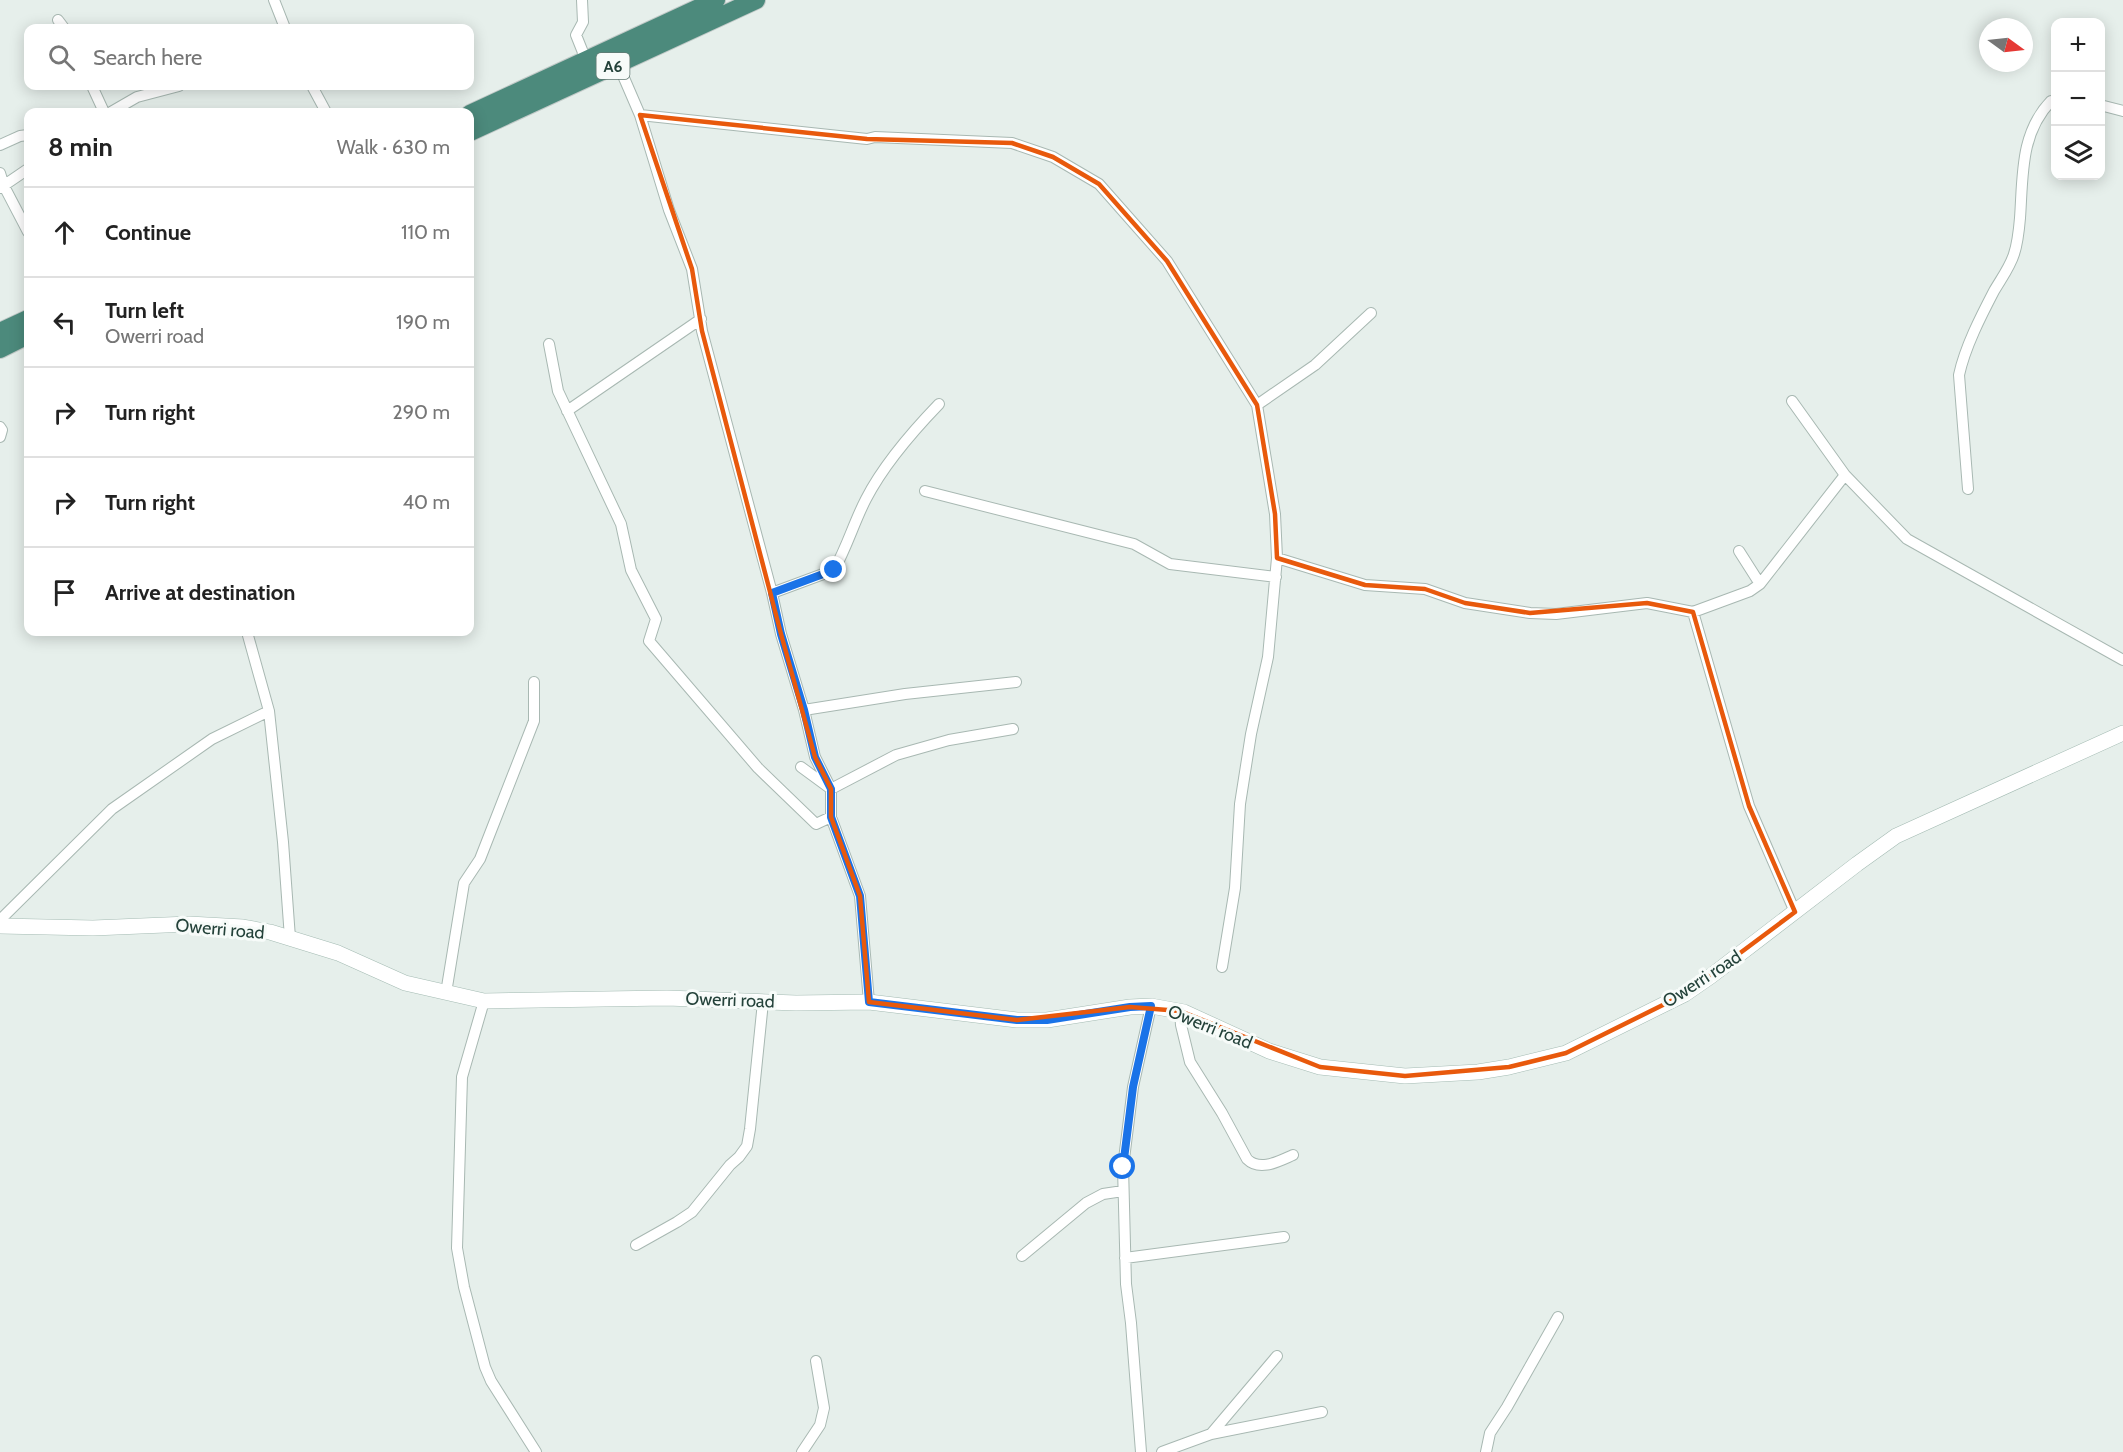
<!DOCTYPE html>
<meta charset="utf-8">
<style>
body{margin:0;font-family:Cabin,sans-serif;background:#f6f6f6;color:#222}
.controls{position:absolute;right:18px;top:18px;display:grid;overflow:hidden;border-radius:12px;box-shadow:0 3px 15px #0003}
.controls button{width:54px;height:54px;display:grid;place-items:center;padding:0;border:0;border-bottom:2px solid #e0e0e0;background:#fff;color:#222;font:30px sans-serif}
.compass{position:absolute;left:1979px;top:18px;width:54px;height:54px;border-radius:50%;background:#fff;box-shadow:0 3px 15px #0003;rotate:105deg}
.stop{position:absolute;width:18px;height:18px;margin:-14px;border:4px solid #1a73e8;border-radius:50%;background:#fff}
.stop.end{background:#1a73e8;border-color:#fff;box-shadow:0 2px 6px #0008}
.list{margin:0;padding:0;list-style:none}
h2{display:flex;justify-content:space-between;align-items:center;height:78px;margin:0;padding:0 24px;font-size:26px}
h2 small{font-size:20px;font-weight:400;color:#767676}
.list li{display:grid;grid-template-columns:39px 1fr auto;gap:18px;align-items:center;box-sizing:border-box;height:90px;padding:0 24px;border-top:2px solid #e0e0e0}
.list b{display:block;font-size:22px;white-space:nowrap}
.list p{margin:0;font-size:20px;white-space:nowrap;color:#767676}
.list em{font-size:20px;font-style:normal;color:#767676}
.icon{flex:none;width:33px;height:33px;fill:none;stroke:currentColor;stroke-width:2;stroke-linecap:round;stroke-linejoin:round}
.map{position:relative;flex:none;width:2123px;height:1452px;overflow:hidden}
.search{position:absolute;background:#fff;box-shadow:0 3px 15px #0003;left:24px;top:24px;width:450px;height:66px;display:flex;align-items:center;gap:15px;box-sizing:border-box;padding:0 21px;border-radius:12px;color:#767676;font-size:22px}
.panel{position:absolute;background:#fff;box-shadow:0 3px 15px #0003;left:24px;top:108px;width:450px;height:528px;border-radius:12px}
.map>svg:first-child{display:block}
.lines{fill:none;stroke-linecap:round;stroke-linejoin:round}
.minor-casing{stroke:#a8b8b2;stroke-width:12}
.secondary-casing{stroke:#a4bbb3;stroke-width:16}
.trunk-casing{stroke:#c2cac8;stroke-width:20}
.minor{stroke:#fff;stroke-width:10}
.secondary{stroke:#fff;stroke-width:15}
.trunk{stroke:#4c8a7c;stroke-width:18}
.route{stroke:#1a73e8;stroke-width:8}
.marked{fill:none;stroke:#e8590c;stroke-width:4.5;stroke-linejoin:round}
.labels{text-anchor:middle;stroke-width:6;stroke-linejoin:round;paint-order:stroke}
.shield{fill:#f7fbf9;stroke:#637a73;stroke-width:1.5}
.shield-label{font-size:16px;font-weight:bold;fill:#24423a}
.street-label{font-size:18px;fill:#24423a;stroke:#f7fbf9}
</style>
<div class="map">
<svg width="2123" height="1452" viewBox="0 0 2123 1452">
<rect width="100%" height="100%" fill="#e6efeb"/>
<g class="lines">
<defs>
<path id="minor" d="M274,0l11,28
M582,0l1,22 -7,13 10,25
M58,20l6,8
M618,64l22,51 29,95 23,59 10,62 70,262 9,41 23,76 11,47 16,32v28l29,79 9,106
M92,86l12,26
M312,86l14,26
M2100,105l23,6
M111,112l26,-15 42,-11
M640,115l227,24 8,-2 137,6 41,14 46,27 68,77 90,144 18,109 2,44 -9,99 -17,77 -11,70 -5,84 -13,79
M0,145l20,-9 8,-1
M0,173l4,13 24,46
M0,188l28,-19
M549,344l9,47 63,133 10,46 25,49 -7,22 109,127 58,56 15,-7
M1792,401l53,74 62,64 216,121
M1257,405l58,-40 56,-52
M567,411l134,-92
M0,427l2,3 -2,7
M1968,489l-9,-114c6,-28 22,-59 35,-84 7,-12 16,-24 20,-37 4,-12 5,-24 6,-36 3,-42 0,-85 31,-117h5
M925,491l209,53 36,20 106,13
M1739,551l21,33
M1277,558l88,27 60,4 40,14 65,10 26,1 91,-11 46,9 57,-21 10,-7 85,-109
M772,593l62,-23c13,-23 20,-48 32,-71 18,-35 46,-67 73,-95
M1693,612l56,194 46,106
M247,632l22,79 14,131 7,96
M804,710l101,-16 111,-12
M801,767l30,22 65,-34 53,-15 64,-11
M0,920l112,-111 100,-70 57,-28
M446,993l18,-110 16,-24 54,-138v-39
M484,1001l-22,76 -5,171 7,39 21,80 6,14 45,71
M1180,1011l1,14 9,37 32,51 25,46c13,13 32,2 46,-4
M636,1245l41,-23 15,-10 38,-47 9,-8 8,-11 3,-17 13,-127
M1022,1256l64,-53 17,-9 20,-3
M1125,1258l159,-21
M1211,1434l66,-78
M802,1452l18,-27 4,-17 -8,-47
M1141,1452l-10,-129 -5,-39 -3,-117 10,-80 18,-81
M1162,1452l49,-18 111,-22
M1486,1452l4,-19 17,-26 51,-90"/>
<path id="secondary" d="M0,926l93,2 96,-4 54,3 27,5 68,21 67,30 79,18 183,-3 129,5 73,-1 148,18h30l83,-13 21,-1 33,6 85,39 51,16 85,9 73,-4 31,-5 57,-14 119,-59 26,-18 146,-112 39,-28 227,-103"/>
<path id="trunk" d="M470,114l246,-114
M470,132l286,-132
M0,332l28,-13
M0,349l28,-14"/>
</defs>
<use href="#minor" class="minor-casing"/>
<use href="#secondary" class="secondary-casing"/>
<use href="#trunk" class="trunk-casing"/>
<use href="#minor" class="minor"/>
<use href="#secondary" class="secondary"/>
<use href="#trunk" class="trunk"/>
</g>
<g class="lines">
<path class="route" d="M834,570l-62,23 9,41 23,76 11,47 16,32v28l29,79 9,106 148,18h30l83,-13 21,-1 -18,81 -10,80"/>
</g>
<path class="marked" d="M640,115l227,24 145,4 41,14 46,27 68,77 90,144 18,109 2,44 88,27 60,4 40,14 65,10 117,-10 46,9 56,194 46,106 -110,82 -119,59 -57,14 -104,9 -85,-9 -140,-56 -50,-4 -113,13 -148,-18 -9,-106 -29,-79v-28l-16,-32 -34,-123 -79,-303 -10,-62z"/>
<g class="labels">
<rect class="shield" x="596.5" y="53" width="33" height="26" rx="4.5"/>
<g class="shield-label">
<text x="613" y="72">A6</text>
</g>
<g class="street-label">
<text transform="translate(220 929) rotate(5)" y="6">Owerri road</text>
<text transform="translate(1702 979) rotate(-33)" y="6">Owerri road</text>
<text transform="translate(730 1000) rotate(2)" y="6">Owerri road</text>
<text transform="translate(1210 1027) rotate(22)" y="6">Owerri road</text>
</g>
</g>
</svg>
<div class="controls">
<button>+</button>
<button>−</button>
<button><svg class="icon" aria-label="layers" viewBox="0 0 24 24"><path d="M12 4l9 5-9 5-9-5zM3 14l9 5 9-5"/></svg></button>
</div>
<svg class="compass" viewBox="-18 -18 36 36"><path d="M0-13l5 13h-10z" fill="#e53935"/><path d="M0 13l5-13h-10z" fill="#767676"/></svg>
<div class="stop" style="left:1123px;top:1167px"></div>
<div class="stop end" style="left:834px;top:570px"></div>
<div class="search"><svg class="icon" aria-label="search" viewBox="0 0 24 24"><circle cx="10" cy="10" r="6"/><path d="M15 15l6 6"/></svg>Search here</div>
<section class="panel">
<h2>8 min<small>Walk · 630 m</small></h2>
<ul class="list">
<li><svg class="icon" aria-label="ahead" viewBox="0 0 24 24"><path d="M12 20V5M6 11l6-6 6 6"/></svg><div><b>Continue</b></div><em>110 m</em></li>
<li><svg class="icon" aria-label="left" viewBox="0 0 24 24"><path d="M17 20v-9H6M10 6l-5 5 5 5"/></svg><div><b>Turn left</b><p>Owerri road</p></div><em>190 m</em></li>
<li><svg class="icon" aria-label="right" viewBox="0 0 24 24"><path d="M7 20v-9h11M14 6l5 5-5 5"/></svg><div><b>Turn right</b></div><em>290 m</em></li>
<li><svg class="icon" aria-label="right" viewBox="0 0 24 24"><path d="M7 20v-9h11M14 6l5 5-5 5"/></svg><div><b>Turn right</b></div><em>40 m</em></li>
<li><svg class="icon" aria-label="arrive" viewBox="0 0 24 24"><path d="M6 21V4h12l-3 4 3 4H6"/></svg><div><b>Arrive at destination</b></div></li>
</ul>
</section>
</div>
